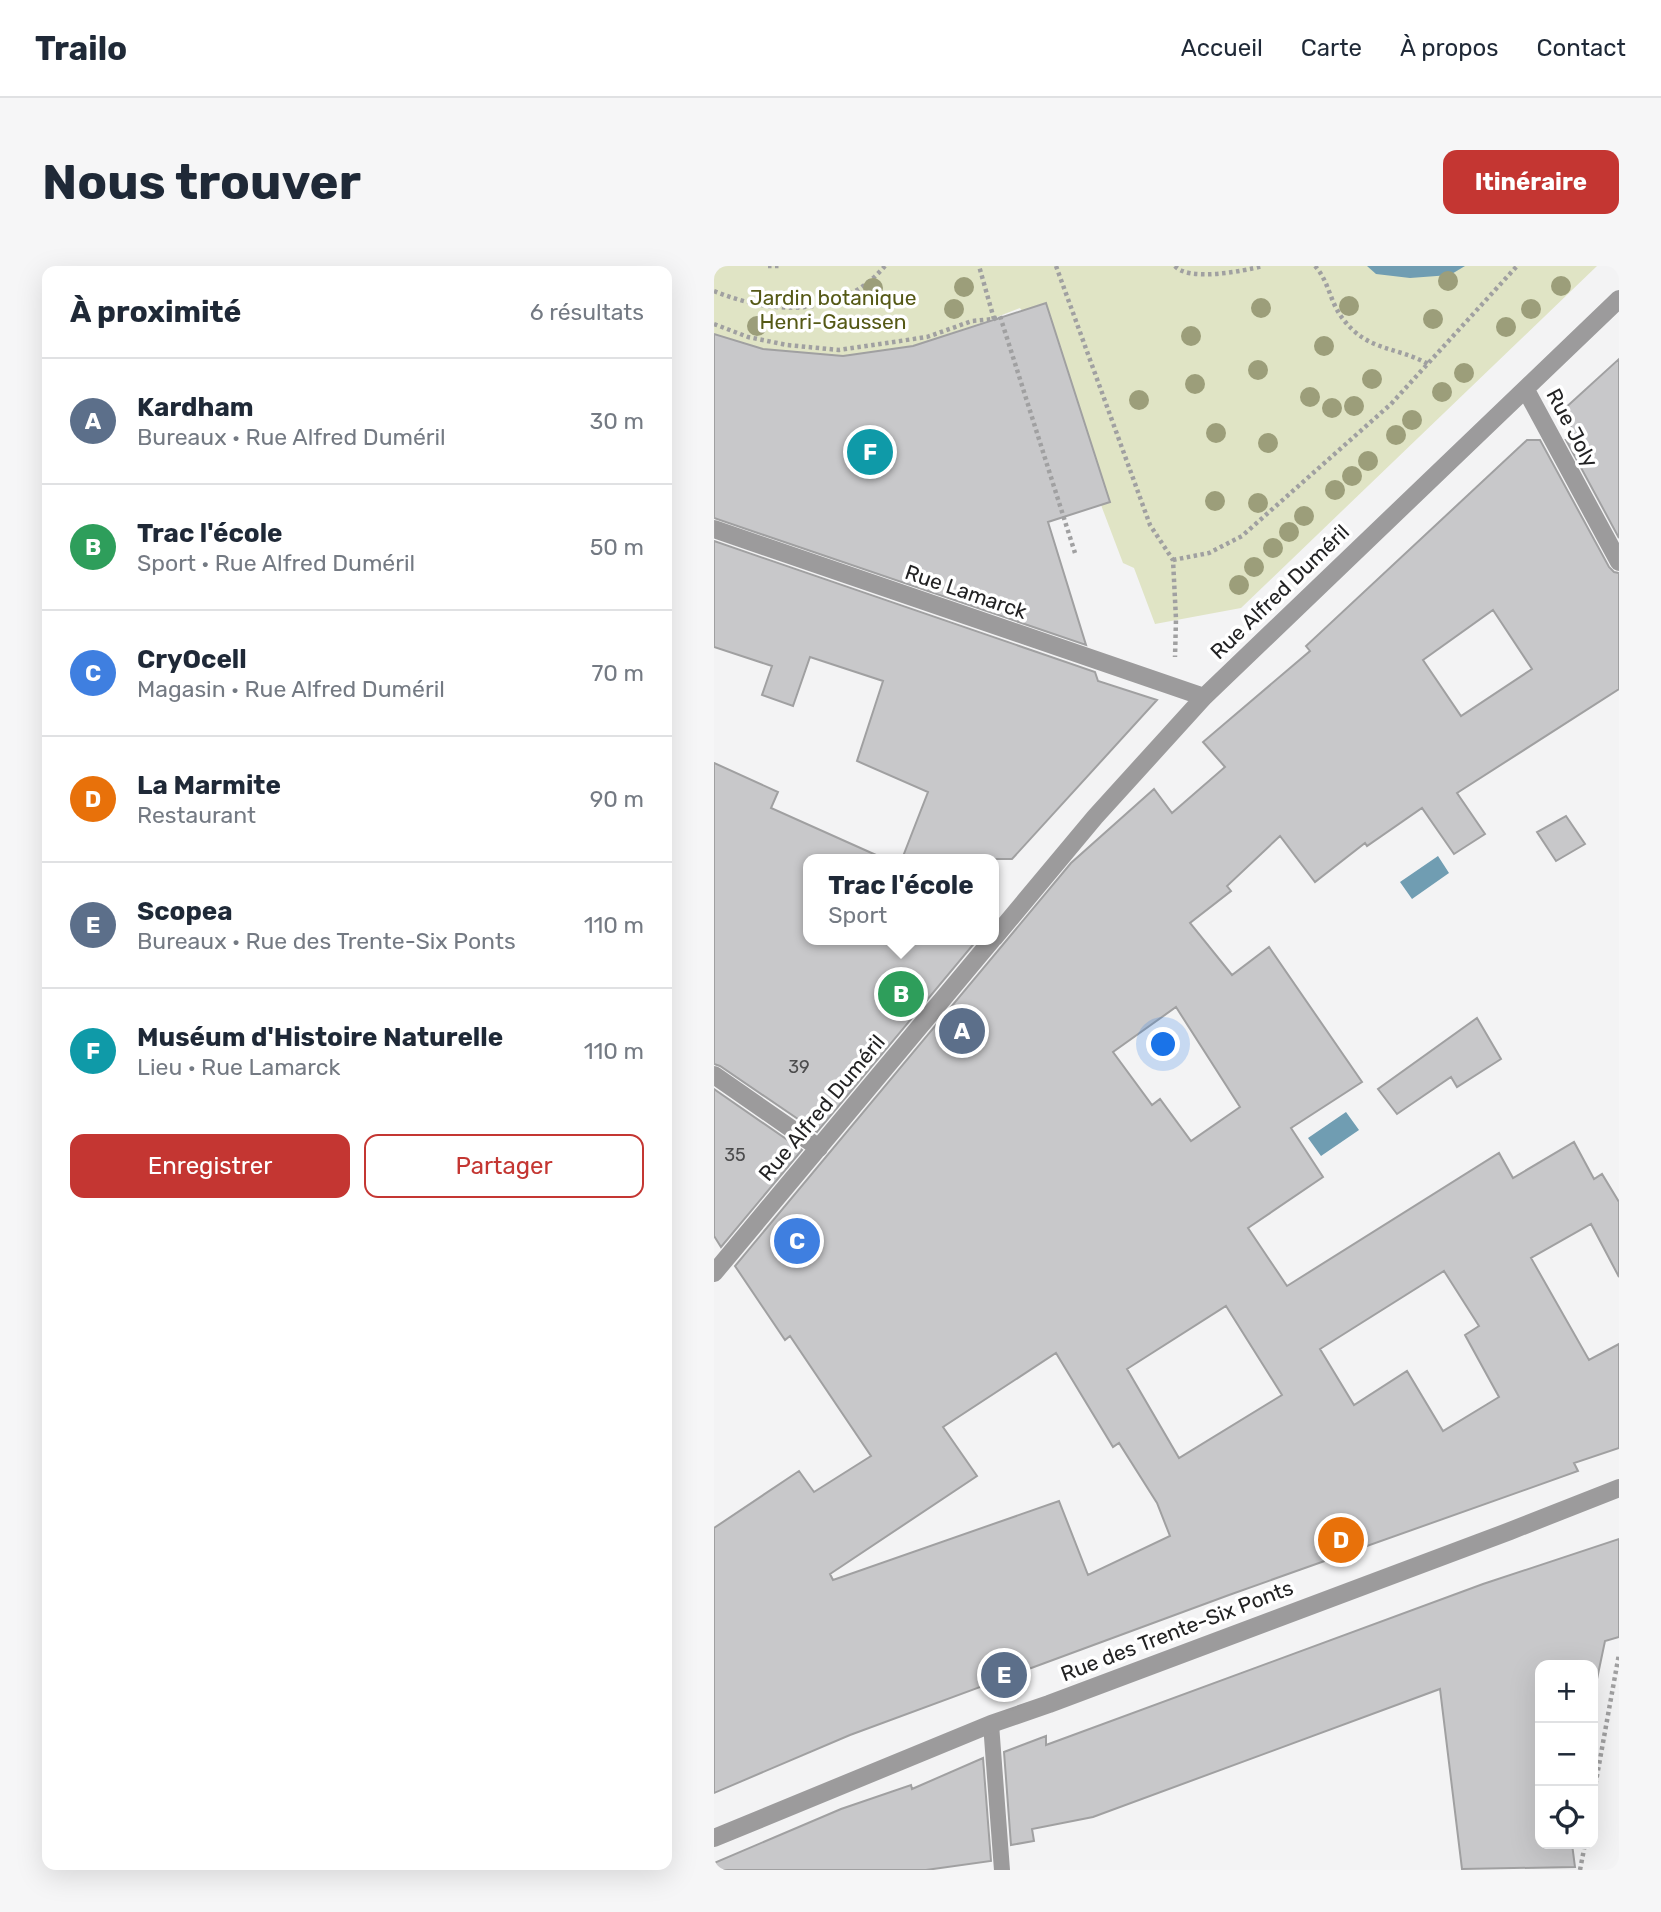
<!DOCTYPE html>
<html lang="fr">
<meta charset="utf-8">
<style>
body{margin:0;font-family:Rubik,sans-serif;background:#f6f6f7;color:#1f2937}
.controls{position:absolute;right:21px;bottom:21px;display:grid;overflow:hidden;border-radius:14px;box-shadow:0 7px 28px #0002}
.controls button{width:63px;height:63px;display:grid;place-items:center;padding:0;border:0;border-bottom:2px solid #e0e1e3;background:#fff;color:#1f2937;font:35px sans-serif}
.you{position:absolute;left:450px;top:779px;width:24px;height:24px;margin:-18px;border:5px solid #fff;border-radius:50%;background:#1a73e8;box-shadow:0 0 0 10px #1a73e833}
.badge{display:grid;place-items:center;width:46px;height:46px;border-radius:50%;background:#c43632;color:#fff;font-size:23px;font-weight:700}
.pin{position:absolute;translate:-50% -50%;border:4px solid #fff;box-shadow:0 2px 7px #0006}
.popup{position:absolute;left:89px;top:588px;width:196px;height:91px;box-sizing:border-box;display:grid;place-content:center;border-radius:14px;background:#fff;filter:drop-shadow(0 2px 5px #0005);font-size:23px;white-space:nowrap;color:#747a83}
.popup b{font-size:26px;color:#1f2937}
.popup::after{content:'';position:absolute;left:50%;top:100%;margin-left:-14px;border:14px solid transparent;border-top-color:#fff}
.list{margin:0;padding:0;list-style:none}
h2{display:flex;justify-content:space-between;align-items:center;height:91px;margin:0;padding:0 28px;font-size:30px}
h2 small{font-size:23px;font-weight:400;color:#747a83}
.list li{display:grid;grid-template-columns:46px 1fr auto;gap:21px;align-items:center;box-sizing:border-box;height:126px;padding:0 28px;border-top:2px solid #e0e1e3}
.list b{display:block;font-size:26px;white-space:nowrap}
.list p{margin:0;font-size:23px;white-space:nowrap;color:#747a83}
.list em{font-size:23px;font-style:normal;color:#747a83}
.actions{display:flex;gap:14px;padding:21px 28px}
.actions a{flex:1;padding:16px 0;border:2px solid #c43632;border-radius:14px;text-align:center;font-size:24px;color:#c43632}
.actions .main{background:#c43632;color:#fff}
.icon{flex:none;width:38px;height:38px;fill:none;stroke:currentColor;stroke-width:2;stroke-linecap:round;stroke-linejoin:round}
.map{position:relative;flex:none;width:905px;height:1604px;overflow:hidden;border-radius:14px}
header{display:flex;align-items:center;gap:42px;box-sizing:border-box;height:98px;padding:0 35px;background:#fff;border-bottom:2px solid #e0e1e3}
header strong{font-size:33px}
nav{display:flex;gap:38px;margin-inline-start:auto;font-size:24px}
.intro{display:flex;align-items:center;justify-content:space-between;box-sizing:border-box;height:168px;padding:0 42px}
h1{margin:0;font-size:49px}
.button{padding:18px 32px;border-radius:14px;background:#c43632;color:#fff;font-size:24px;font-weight:700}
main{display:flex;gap:42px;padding:0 42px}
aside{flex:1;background:#fff;border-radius:14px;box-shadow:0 7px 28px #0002}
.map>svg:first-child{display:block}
.green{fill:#e0e4c5}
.water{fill:#709db2}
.building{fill:#c8c8ca;stroke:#a0a0a1;stroke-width:2;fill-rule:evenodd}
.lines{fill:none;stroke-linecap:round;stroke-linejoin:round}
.path{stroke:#a0a0a1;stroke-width:4.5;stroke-dasharray:3.5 3.5;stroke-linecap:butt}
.service{stroke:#9c9b9c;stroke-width:16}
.minor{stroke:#9c9b9c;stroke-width:18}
.tree{fill:#9c9e7a}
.labels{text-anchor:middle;stroke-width:7;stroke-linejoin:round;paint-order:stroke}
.number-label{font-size:18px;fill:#4c4c4d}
.park-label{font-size:21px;fill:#555916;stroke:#fff}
.street-label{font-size:21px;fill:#222223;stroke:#fff}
</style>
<header>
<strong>Trailo</strong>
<nav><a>Accueil</a><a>Carte</a><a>À propos</a><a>Contact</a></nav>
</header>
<div class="intro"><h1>Nous trouver</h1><a class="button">Itinéraire</a></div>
<main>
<aside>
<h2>À proximité<small>6 résultats</small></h2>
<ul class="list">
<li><span class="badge" style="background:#5c6f8a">A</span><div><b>Kardham</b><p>Bureaux · Rue Alfred Duméril</p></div><em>30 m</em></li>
<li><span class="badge" style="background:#2e9e5b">B</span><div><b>Trac l'école</b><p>Sport · Rue Alfred Duméril</p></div><em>50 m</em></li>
<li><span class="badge" style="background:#3f7fe0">C</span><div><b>CryOcell</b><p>Magasin · Rue Alfred Duméril</p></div><em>70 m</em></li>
<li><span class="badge" style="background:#e8710a">D</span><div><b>La Marmite</b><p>Restaurant</p></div><em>90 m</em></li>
<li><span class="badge" style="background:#5c6f8a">E</span><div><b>Scopea</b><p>Bureaux · Rue des Trente-Six Ponts</p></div><em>110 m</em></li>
<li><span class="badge" style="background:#0f9aa8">F</span><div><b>Muséum d'Histoire Naturelle</b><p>Lieu · Rue Lamarck</p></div><em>110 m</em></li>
</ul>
<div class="actions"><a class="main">Enregistrer</a><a>Partager</a></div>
</aside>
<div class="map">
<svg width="905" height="1604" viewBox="0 0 905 1604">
<rect width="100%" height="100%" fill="#f3f3f4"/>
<path class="green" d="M0,0h883l-356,342 -86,16 -21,-56 -11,-5 -22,-58 9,-3 -64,-199 -24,8 -2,-3 -36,14 -71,24 -70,10 -80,-7 -49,-15z"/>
<path class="water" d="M653,0h98l-15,9 -40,3 -34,-4z
M724,590l11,17 -37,26 -12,-17z
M632,846l13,18 -38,26 -13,-18z"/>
<path class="building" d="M332,37l64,199 -62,20 38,123 -372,-127v-184l49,15 80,7 70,-10z
M905,93v179l-53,-98h12l-16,-29z
M813,174h13l69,127 5,5 5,1v116l-162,104 28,41 -31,20 -32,-46 -55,38 -2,-3 -50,39 -35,-46 -53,50 4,5 -41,32 42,52 37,-28 93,135 -71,46 32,49 -75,51 39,58 212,-133 14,25 61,-36 20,37 8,-5 17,28v75l-28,-53 -60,34 58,102 30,-16v104l-45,15 4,8 -349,124 -379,140 -136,58v-265l85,-57 15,21 57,-36 -81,-120 -5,4 -50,-74 336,-403 83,-74 18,24 53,-46 -22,-25 107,-91 -4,-5zM779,344l39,59 -71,47 -38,-56zM462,741l64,100 -49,34 -31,-42 -8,6 -39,-53zM730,1005l35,55 -14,9 34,62 -56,34 -36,-60 -53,34 -34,-56zM512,1040l56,89 -103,63 -52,-89zM342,1087l57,94 6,-4 38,60 13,33 -82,39 -29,-74 -226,79 -3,-6 147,-98 -34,-49z
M0,275l381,131 3,9 59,19 -145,159h-110l26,-67 -71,-31 26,-80 -73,-24 -17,49 -31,-11 10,-29 -58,-19z
M0,497l64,29 -7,16 114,51h-77v81h169l-160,192 -97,-66 -6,-2z
M852,550l19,28 -29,17 -19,-29z
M763,752l24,41 -44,28 -6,-10 -54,37 -19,-25z
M0,823l88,61 -81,97 -7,-11z
M905,1273v98l-14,4 -12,57v-33h-53v179h32l3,23 -113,2 -22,-180 -347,128 -61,12 2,12 -23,4 -7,-93 42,-16v9l437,-161z
M269,1492l8,103 -65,9h-212v-7l127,-54 70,-24 1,4z"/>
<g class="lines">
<path class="path" d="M54,0h14
M342,0l94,259 23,35 3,59 -1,38
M461,0c14,16 68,5 88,0
M601,0c14,15 15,37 28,53 25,33 53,27 85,45
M0,25c59,24 126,27 171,-25
M280,53l6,-3 75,237
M0,58l34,13 39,8 52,5 88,-13 45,-16 22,-2 -15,-53
M459,294l36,-7 33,-17 149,-132 126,-138
M879,1532l26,-144
M866,1604l5,-26"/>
<path class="service" d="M277,1458l11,146"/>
<path class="minor" d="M812,124l93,172
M0,263l490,168
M280,672l101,-121 109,-120 415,-398
M0,809l105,73
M0,1007l278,-333
M0,1572l277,-114 58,-20 461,-173 109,-43"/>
</g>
<g class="tree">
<circle cx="734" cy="15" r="10"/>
<circle cx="847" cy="20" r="10"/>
<circle cx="250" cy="21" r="10"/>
<circle cx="159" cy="22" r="10"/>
<circle cx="635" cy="40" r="10"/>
<circle cx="547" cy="42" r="10"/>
<circle cx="240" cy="43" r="10"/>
<circle cx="817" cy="43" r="10"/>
<circle cx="719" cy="53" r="10"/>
<circle cx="43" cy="60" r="10"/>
<circle cx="792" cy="61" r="10"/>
<circle cx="477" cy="70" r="10"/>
<circle cx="610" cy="80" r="10"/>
<circle cx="544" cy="104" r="10"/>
<circle cx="750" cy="107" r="10"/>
<circle cx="658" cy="113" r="10"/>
<circle cx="481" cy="118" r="10"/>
<circle cx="728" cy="126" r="10"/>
<circle cx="596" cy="131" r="10"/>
<circle cx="425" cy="134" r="10"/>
<circle cx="640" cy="140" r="10"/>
<circle cx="618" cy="142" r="10"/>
<circle cx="698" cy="154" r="10"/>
<circle cx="502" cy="167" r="10"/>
<circle cx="682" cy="169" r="10"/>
<circle cx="554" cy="177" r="10"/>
<circle cx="654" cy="195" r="10"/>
<circle cx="638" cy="210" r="10"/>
<circle cx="621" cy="224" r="10"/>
<circle cx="501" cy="235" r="10"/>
<circle cx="544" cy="237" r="10"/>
<circle cx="590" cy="250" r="10"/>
<circle cx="575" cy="266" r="10"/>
<circle cx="559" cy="282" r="10"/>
<circle cx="540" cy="301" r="10"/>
<circle cx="525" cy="319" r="10"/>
</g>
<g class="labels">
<g class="number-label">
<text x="85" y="807">39</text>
<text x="21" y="895">35</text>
</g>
<g class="park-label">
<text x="119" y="39">Jardin botanique<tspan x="119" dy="24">Henri-Gaussen</tspan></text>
</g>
<g class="street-label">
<text transform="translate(858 162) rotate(62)" y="7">Rue Joly</text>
<text transform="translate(252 326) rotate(19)" y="7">Rue Lamarck</text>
<text transform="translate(566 326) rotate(-44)" y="7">Rue Alfred Duméril</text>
<text transform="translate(108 842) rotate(-50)" y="7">Rue Alfred Duméril</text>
<text transform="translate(463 1365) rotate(-21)" y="7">Rue des Trente-Six Ponts</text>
</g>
</g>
</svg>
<div class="controls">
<button>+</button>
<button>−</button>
<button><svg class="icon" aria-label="locate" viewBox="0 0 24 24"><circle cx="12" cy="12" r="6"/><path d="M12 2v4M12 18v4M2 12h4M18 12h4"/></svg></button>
</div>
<div class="you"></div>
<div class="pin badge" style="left:248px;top:765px;background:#5c6f8a">A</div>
<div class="pin badge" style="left:187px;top:728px;background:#2e9e5b">B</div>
<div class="popup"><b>Trac l'école</b>Sport</div>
<div class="pin badge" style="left:83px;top:975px;background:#3f7fe0">C</div>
<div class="pin badge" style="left:627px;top:1274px;background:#e8710a">D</div>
<div class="pin badge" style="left:290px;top:1409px;background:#5c6f8a">E</div>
<div class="pin badge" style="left:156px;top:186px;background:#0f9aa8">F</div>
</div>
</main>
